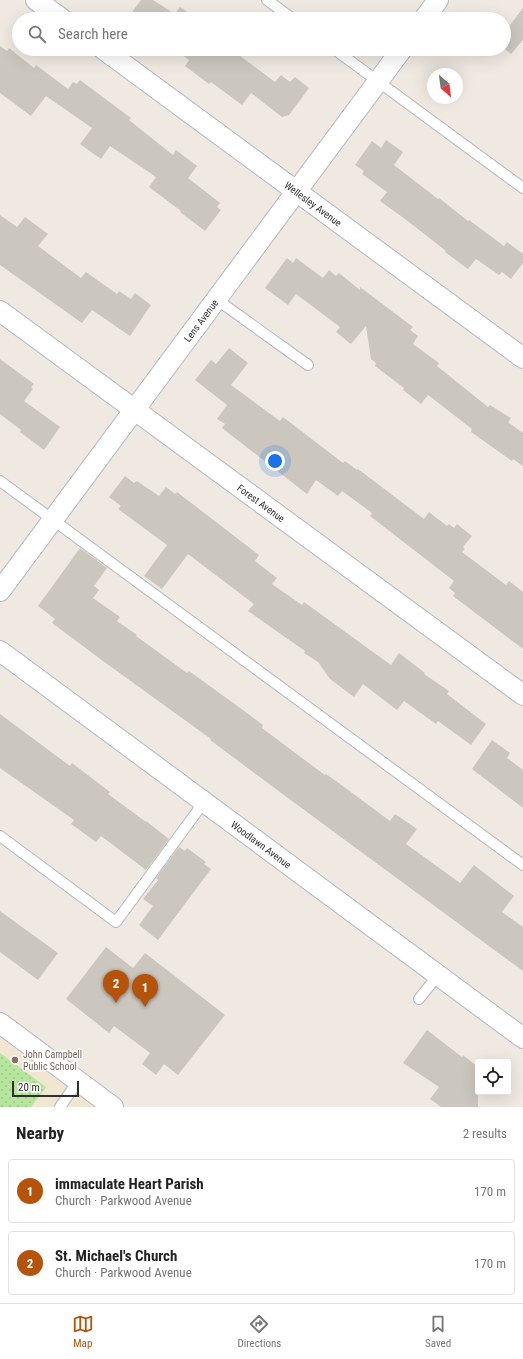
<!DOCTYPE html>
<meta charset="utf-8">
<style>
body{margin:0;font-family:"Roboto Condensed",sans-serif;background:#f6f6f6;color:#222}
.controls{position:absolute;right:12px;bottom:12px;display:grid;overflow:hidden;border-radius:4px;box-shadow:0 4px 16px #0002}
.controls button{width:36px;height:36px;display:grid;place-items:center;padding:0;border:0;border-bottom:1px solid #e0e0e0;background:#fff;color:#222;font:20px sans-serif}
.compass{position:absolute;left:427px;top:68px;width:36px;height:36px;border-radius:50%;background:#fff;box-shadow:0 4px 16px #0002;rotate:152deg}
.scale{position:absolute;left:12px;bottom:10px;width:67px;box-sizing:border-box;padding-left:4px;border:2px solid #2e2e2e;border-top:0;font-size:11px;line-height:14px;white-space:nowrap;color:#2e2e2e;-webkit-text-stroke:3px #fff;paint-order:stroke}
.you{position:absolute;left:275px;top:461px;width:14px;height:14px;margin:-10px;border:3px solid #fff;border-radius:50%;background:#1a73e8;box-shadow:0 0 0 6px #1a73e833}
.badge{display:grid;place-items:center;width:26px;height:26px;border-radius:50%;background:#b45309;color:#fff;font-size:13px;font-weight:700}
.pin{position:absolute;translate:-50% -33px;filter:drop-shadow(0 1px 2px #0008)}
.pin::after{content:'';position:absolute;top:21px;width:14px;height:12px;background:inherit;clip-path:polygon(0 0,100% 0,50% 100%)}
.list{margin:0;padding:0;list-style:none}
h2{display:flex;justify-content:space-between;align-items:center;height:52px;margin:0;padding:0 16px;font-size:17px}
h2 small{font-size:13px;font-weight:400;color:#767676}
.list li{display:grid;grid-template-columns:26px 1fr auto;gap:12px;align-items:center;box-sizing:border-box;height:64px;margin:0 8px 8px;padding:0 8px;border:1px solid #e0e0e0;border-radius:4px}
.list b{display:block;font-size:15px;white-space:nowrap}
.list p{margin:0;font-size:13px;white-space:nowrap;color:#767676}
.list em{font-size:13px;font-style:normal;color:#767676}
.icon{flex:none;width:22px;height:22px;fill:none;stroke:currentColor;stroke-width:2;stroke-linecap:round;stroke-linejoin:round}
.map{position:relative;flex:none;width:523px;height:1107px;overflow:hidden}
.search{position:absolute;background:#fff;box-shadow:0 4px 16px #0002;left:12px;right:12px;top:12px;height:44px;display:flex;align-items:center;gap:10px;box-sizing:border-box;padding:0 14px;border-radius:22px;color:#767676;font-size:15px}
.sheet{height:196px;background:#fff}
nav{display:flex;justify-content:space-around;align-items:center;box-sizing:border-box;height:56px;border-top:1px solid #e0e0e0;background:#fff;font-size:11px;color:#767676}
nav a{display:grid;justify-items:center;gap:2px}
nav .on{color:#b45309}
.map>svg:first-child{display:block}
.education{fill:#f0e6d1}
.grass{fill:url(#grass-dots)}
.building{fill:#cbc7bf}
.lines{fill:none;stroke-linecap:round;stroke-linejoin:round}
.lane-casing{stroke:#b4b7c1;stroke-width:12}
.street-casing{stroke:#b4b7c1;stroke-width:22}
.lane{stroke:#fff;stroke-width:10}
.street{stroke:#fff;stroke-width:20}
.education-dot{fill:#8d6e63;stroke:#fff;stroke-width:1.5}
.labels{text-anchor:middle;stroke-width:3;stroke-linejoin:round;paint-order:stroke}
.street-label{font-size:10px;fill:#2e2e2e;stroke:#fff}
.education-label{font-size:10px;fill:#785e54;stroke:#fff;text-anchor:start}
</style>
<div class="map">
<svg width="523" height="1107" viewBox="0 0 523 1107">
<defs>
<pattern id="grass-dots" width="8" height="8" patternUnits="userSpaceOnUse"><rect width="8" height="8" fill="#b6e59e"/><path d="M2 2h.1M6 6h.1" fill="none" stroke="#9dc588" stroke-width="1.8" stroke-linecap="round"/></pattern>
</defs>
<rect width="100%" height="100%" fill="#efe9e1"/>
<path class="education" d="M0,1038l59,43 35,26h-94z"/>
<path class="grass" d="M0,1053l46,34 -15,20h-31z"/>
<path class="building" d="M141,0h12l22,14 5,-7 15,10 -2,2h-60l-4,-3z
M523,8v32l-12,14 -7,-6v-15z
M0,46l7,5 2,-3 25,20 2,-3 32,24 5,-7 4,2 3,-4 51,38 -2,2 44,35 3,-5 21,16 -9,12 32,25 -3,4 4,3 -16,21 -25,-19 1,-1 -32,-24 7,-10 -46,-31 -9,13 -21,-15 12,-16 -46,-32 -15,20 -31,-23z
M174,49h57l44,33 6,-7 9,7 5,-5 14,11 -20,27 -7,2 -31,-24 -9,12 -31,-23 -2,2 -24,-18 4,-6z
M386,140l17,12 -9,13 44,34 1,-1 29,23 1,-1 35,26 3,-4 16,12v9l-12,16 -9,-7 -3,3 -23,-16 -8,10 -23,-17 1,-1 -41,-32 -25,-18 7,-9 -25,-18 2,-3 -9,-6 17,-24 9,7z
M0,215l17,12 8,-10 23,17 -10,12 43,32 5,-6 31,22 2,-3 12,8 4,-6 16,12 -21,31 -38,-26 -10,13 -82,-58z
M287,258l6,5 3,-5 27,20 6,-8 7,6 3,-3 21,17v-3l53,40 -3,3 8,6 -5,8 26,19 -2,3 51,41 2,-2 21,13 -3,4 15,11v33l-10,-7 -1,2 -41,-29 1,-3 -44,-34 -7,9 -18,-14 1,-2 -29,-22 1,-3 -5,-4 -5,-33 -15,18 -15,-12 4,-5 -44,-33 -8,11 -23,-17z
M229,348l19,15 -17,22 49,36 3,-4 60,46 2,-2 12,9 1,-1 66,50 5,-7 18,14 2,-2 5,4 3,-4 15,12 -9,11 2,2 -3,3 44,33 3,-4 14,11v57l-70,-53 2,-3 -6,-5 5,-7 -84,-65 2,-3 -30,-22 -4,5 -22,-16 -9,14 -85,-66 3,-4 -8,-5 10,-14 -32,-25 16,-20 5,4z
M0,359l34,25 -3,3 2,2 -9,12 36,26 -16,23 -24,-18 1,-2 -21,-16z
M125,476l9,7 3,-2 22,15 7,-9 9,7 2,-2 82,63 -4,6 22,17 -5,6 30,21 2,-3 87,63 8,-12 26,20 -1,1 25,17 -2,3 39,30 -15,21 -33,-24 -2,3 -32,-23 -7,9 -34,-26 -9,13 -24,-18 -12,-17 -14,-9 1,-2 -57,-40 6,-7 -66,-50 -26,35 -18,-13 23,-31 -49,-36 3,-3 -12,-9z
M80,548l27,20 -13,18 5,4 -6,8 27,19 -3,4 20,14 -1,1 51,37 2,-2 47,34 27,20 -1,3 40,30 23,17 1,-1 10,7 54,40 5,-7 22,15 -11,15 54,39 14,-18 40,31 -12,16 21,15v44l-231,-170 -82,-61 1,-1 -108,-78 -51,-38 3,-4 -17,-13z
M0,714l70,52 2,-3 38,29 -2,2 38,28v-1l23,18 -23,31 -45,-34 -5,6 -25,-18 3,-4 -74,-52z
M492,740l18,13 -3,5 16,12v38l-51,-39z
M179,847l6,4 2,-3 19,14 -2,2 7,5 -53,71 -19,-15 14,-19 -10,-7 15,-19 -2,-2z
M0,911l58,42 -20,27 -38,-28z
M106,947l27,21 12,-15 80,62 -47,60 -14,-11 -8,11 -14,-11 8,-11 -36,-27 -5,7 -43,-34z
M427,1030l35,27 1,-2 15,12v40h-37l-11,-8 9,-12 -36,-24z"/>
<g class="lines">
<defs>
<path id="lane" d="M267,0l26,19
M334,49l189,139
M216,299l92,66
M0,481l523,384
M0,836l116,86 88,-120
M419,999l19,-24
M60,1107l18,-26"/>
<g id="street">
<path d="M36,0l26,19"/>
<path d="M424,19l14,-19"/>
<path id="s1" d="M103,49l420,309"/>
<path id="s2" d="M0,311l523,384"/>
<path id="s3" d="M0,591l402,-542"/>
<path id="s4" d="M0,651l523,387"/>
<path d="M0,1023l113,84"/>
</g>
</defs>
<use href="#lane" class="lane-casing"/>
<use href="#street" class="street-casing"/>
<use href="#lane" class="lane"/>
<use href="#street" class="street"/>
</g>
<circle class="education-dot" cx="15" cy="1060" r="4"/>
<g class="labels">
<g class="street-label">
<text dy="4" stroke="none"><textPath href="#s1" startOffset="261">Wellesley Avenue</textPath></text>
<text dy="4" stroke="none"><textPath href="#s3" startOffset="337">Lens Avenue</textPath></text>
<text dy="4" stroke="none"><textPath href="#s2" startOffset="324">Forest Avenue</textPath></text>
<text dy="4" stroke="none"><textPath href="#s4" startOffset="325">Woodlawn Avenue</textPath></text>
</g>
<g class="education-label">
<text x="23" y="1058">John Campbell<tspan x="23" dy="12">Public School</tspan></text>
</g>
</g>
</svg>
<div class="controls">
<button><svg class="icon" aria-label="locate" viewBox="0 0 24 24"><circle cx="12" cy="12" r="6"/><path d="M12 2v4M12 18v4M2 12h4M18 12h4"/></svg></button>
</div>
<svg class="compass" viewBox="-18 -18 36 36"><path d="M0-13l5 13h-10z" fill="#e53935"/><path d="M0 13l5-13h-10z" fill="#767676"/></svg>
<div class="scale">20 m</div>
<div class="you"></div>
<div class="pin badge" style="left:145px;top:1007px">1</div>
<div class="pin badge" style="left:116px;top:1003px">2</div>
<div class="search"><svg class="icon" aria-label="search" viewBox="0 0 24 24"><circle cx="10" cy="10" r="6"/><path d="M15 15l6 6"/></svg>Search here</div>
</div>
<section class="sheet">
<h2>Nearby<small>2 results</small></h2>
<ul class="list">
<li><span class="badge">1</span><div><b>immaculate Heart Parish</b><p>Church · Parkwood Avenue</p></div><em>170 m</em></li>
<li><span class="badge">2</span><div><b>St. Michael's Church</b><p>Church · Parkwood Avenue</p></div><em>170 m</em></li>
</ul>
</section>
<nav>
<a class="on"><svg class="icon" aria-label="map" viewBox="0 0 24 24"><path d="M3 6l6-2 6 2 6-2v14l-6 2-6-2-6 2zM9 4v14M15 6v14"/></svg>Map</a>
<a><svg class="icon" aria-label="directions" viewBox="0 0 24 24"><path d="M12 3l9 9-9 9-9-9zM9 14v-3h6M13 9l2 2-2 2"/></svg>Directions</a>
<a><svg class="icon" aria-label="saved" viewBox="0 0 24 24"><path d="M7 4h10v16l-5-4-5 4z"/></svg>Saved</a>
</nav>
